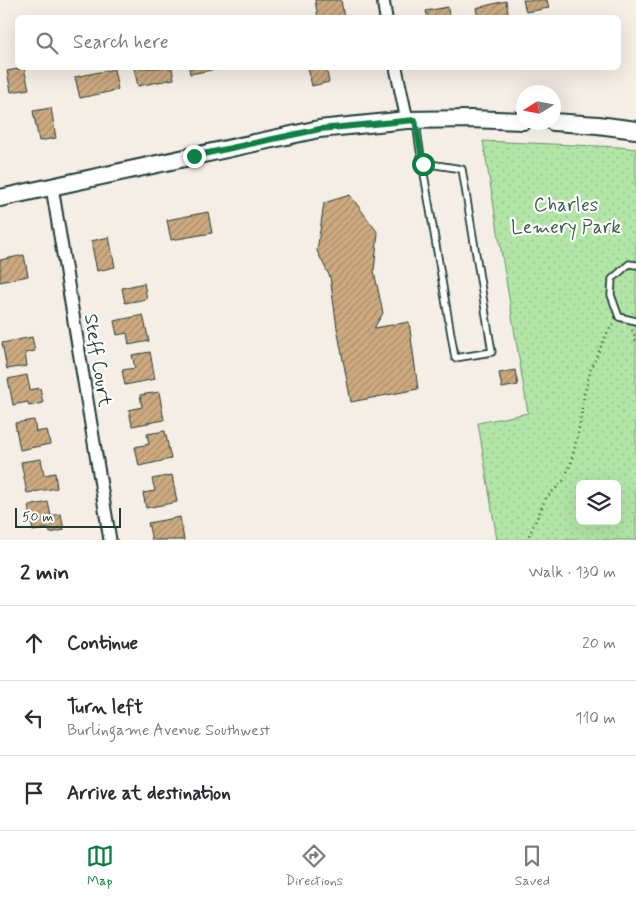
<!DOCTYPE html>
<meta charset="utf-8">
<style>
body{margin:0;font-family:Mynerve,sans-serif;background:#f7f7f7;color:#2b2b33}
.controls{position:absolute;right:15px;bottom:15px;display:grid;overflow:hidden;border-radius:8px;box-shadow:0 5px 20px #0002}
.controls button{width:45px;height:45px;display:grid;place-items:center;padding:0;border:0;border-bottom:1px solid #e1e1e2;background:#fff;color:#2b2b33;font:25px sans-serif}
.compass{position:absolute;left:516px;top:85px;width:45px;height:45px;border-radius:50%;background:#fff;box-shadow:0 5px 20px #0002;rotate:259deg}
.scale{position:absolute;left:15px;bottom:12px;width:106px;box-sizing:border-box;padding-left:5px;border:2px solid #1f3d34;border-top:0;font-size:14px;line-height:18px;white-space:nowrap;color:#1f3d34;-webkit-text-stroke:4px #fff;paint-order:stroke}
.stop{position:absolute;width:15px;height:15px;margin:-11px;border:4px solid #0b8043;border-radius:50%;background:#fff}
.stop.end{background:#0b8043;border-color:#fff;box-shadow:0 1px 5px #0008}
.list{margin:0;padding:0;list-style:none}
h2{display:flex;justify-content:space-between;align-items:center;height:65px;margin:0;padding:0 20px;font-size:21px}
h2 small{font-size:16px;font-weight:400;color:#7c7c81}
.list li{display:grid;grid-template-columns:32px 1fr auto;gap:15px;align-items:center;box-sizing:border-box;height:75px;padding:0 20px;border-top:1px solid #e1e1e2}
.list b{display:block;font-size:19px;white-space:nowrap}
.list p{margin:0;font-size:16px;white-space:nowrap;color:#7c7c81}
.list em{font-size:16px;font-style:normal;color:#7c7c81}
.icon{flex:none;width:28px;height:28px;fill:none;stroke:currentColor;stroke-width:2;stroke-linecap:round;stroke-linejoin:round}
.map{position:relative;flex:none;width:636px;height:540px;overflow:hidden}
.search{position:absolute;background:#fff;box-shadow:0 5px 20px #0002;left:15px;right:15px;top:15px;height:55px;display:flex;align-items:center;gap:12px;box-sizing:border-box;padding:0 18px;border-radius:8px;color:#7c7c81;font-size:19px}
.sheet{height:290px;background:#fff}
nav{display:flex;justify-content:space-around;align-items:center;box-sizing:border-box;height:70px;border-top:1px solid #e1e1e2;background:#fff;font-size:14px;color:#7c7c81}
nav a{display:grid;justify-items:center;gap:2px}
nav .on{color:#0b8043}
.map>svg:first-child{display:block}
.park{fill:url(#park-dots);stroke:#68916d;fill-rule:evenodd}
.building{fill:url(#building-hatch);stroke:#1f3d34}
.lines{fill:none;stroke-linecap:round;stroke-linejoin:round}
.lane-casing{stroke:#1f3d34;stroke-width:9}
.street-casing{stroke:#1f3d34;stroke-width:15}
.secondary-casing{stroke:#1f3d34;stroke-width:20}
.path{stroke:#1f3d34;stroke-width:2.5;stroke-dasharray:1 4;stroke-linecap:butt}
.lane{stroke:#fff;stroke-width:5.5}
.street{stroke:#fff;stroke-width:11}
.secondary{stroke:#fff;stroke-width:16}
.route{stroke:#0b8043;stroke-width:6}
.labels{text-anchor:middle;stroke-width:4.5;stroke-linejoin:round;paint-order:stroke}
.park-label{font-size:19px;fill:#3c5f4b;stroke:#fff}
.street-label{font-size:19px;fill:#1f3d34;stroke:#fff}
</style>
<div class="map">
<svg width="636" height="540" viewBox="0 0 636 540">
<defs>
<pattern id="park-dots" width="8" height="8" patternUnits="userSpaceOnUse" patternTransform="scale(1.25)"><rect width="8" height="8" fill="#b2e5a6"/><path d="M2 2h.1M6 6h.1" fill="none" stroke="#99c590" stroke-width="1.8" stroke-linecap="round"/></pattern>
<pattern id="building-hatch" width="6" height="6" patternUnits="userSpaceOnUse" patternTransform="scale(1.25)"><rect width="6" height="6" fill="#ceaa80"/><path d="M-1 1l2-2M0 6l6-6M5 7l2-2" fill="none" stroke="#a78c6a"/></pattern>
</defs>
<rect width="100%" height="100%" fill="#f5eee6"/>
<filter id="ink" filterUnits="userSpaceOnUse"><feTurbulence type="fractalNoise" baseFrequency=".02" numOctaves="2"/><feDisplacementMap in="SourceGraphic" scale="10" xChannelSelector="R" yChannelSelector="G"/><feConvolveMatrix kernelMatrix="1 2 1 2 8 2 1 2 1" color-interpolation-filters="sRGB"/></filter>
<g filter="url(#ink)">
<path class="park" d="M483,141l137,6 16,2v391h-139l-19,-117 50,-10zM580,484h37v37h-37z"/>
<path class="building" d="M315,0h26l3,18h-26z
M523,0h24l2,8 -23,4z
M506,1l3,17h-31l-2,-10z
M448,7l1,11h-21l-2,-7z
M24,68l5,21 -18,3 -4,-21z
M134,68h38l2,11 -36,7z
M189,68h33l-32,6z
M308,68h18l3,14 -17,4z
M114,69l4,21 -38,8 -5,-21z
M51,108l5,30 -17,3 -6,-30z
M350,195l28,38 -4,38 9,42 -9,15 35,-6 9,67 -67,13 -14,-74 -7,-51 -13,-26 7,-48z
M208,212l4,21 -41,7 -4,-20z
M109,237l6,30 -18,4 -6,-30z
M24,255l4,21 -28,6v-22z
M144,283l3,16 -22,4 -3,-15z
M143,315l6,26 -20,4 -2,-12 -10,2 -3,-14z
M32,337l3,14 -10,2 2,13 -20,3 -5,-26z
M150,352l5,27 -30,6 -3,-15 13,-2 -3,-13z
M515,370l3,15 -16,3 -3,-15z
M27,375l3,15 10,-2 3,15 -14,3 -1,-4 -15,3 -5,-26z
M159,392l5,28 -32,6 -3,-16 13,-3 -2,-12z
M34,420l2,12 11,-2 3,14 -30,6 -5,-27z
M165,431l6,28 -32,7 -4,-19 14,-3 -2,-10z
M41,459l3,16 11,-2 2,15 -30,5 -6,-31z
M172,475l5,27 -31,6 -3,-15 12,-2 -3,-12z
M48,502l3,14 10,-2 3,16 -14,3 -1,-5 -16,3 -5,-25z
M180,517l4,23h-32l-4,-17z"/>
<g class="lines">
<defs>
<path id="lane" d="M416,122l3,22 36,214 37,-6 -30,-183 -39,-6
M636,265l-7,-1 -17,15 -1,16 8,22 17,4"/>
<path id="street" d="M383,0l3,18
M396,68l11,52
M52,187l58,353"/>
<path id="secondary" d="M553,122l45,3 38,5
M0,198l319,-69 88,-9 63,-1 54,2"/>
</defs>
<use href="#lane" class="lane-casing"/>
<use href="#street" class="street-casing"/>
<use href="#secondary" class="secondary-casing"/>
<path class="path" d="M632,330l4,12
M527,540l19,-42 17,-17 8,-18 8,-34 5,-34 7,-26 17,-38 6,-6"/>
<use href="#lane" class="lane"/>
<use href="#street" class="street"/>
<use href="#secondary" class="secondary"/>
</g>
</g>
<g class="lines" filter="url(#ink)">
<path class="route" d="M194,156l126,-27 95,-9 8,44"/>
</g>
<g class="labels">
<g class="park-label">
<text x="566" y="211">Charles<tspan x="566" dy="22">Lemery Park</tspan></text>
</g>
<g class="street-label">
<text transform="translate(99 360) rotate(81)" y="7">Steff Court</text>
</g>
</g>
</svg>
<div class="controls">
<button><svg class="icon" aria-label="layers" viewBox="0 0 24 24"><path d="M12 4l9 5-9 5-9-5zM3 14l9 5 9-5"/></svg></button>
</div>
<svg class="compass" viewBox="-18 -18 36 36"><path d="M0-13l5 13h-10z" fill="#e53935"/><path d="M0 13l5-13h-10z" fill="#7c7c81"/></svg>
<div class="scale">50 m</div>
<div class="stop" style="left:423px;top:164px"></div>
<div class="stop end" style="left:194px;top:156px"></div>
<div class="search"><svg class="icon" aria-label="search" viewBox="0 0 24 24"><circle cx="10" cy="10" r="6"/><path d="M15 15l6 6"/></svg>Search here</div>
</div>
<section class="sheet">
<h2>2 min<small>Walk · 130 m</small></h2>
<ul class="list">
<li><svg class="icon" aria-label="ahead" viewBox="0 0 24 24"><path d="M12 20V5M6 11l6-6 6 6"/></svg><div><b>Continue</b></div><em>20 m</em></li>
<li><svg class="icon" aria-label="left" viewBox="0 0 24 24"><path d="M17 20v-9H6M10 6l-5 5 5 5"/></svg><div><b>Turn left</b><p>Burlingame Avenue Southwest</p></div><em>110 m</em></li>
<li><svg class="icon" aria-label="arrive" viewBox="0 0 24 24"><path d="M6 21V4h12l-3 4 3 4H6"/></svg><div><b>Arrive at destination</b></div></li>
</ul>
</section>
<nav>
<a class="on"><svg class="icon" aria-label="map" viewBox="0 0 24 24"><path d="M3 6l6-2 6 2 6-2v14l-6 2-6-2-6 2zM9 4v14M15 6v14"/></svg>Map</a>
<a><svg class="icon" aria-label="directions" viewBox="0 0 24 24"><path d="M12 3l9 9-9 9-9-9zM9 14v-3h6M13 9l2 2-2 2"/></svg>Directions</a>
<a><svg class="icon" aria-label="saved" viewBox="0 0 24 24"><path d="M7 4h10v16l-5-4-5 4z"/></svg>Saved</a>
</nav>
